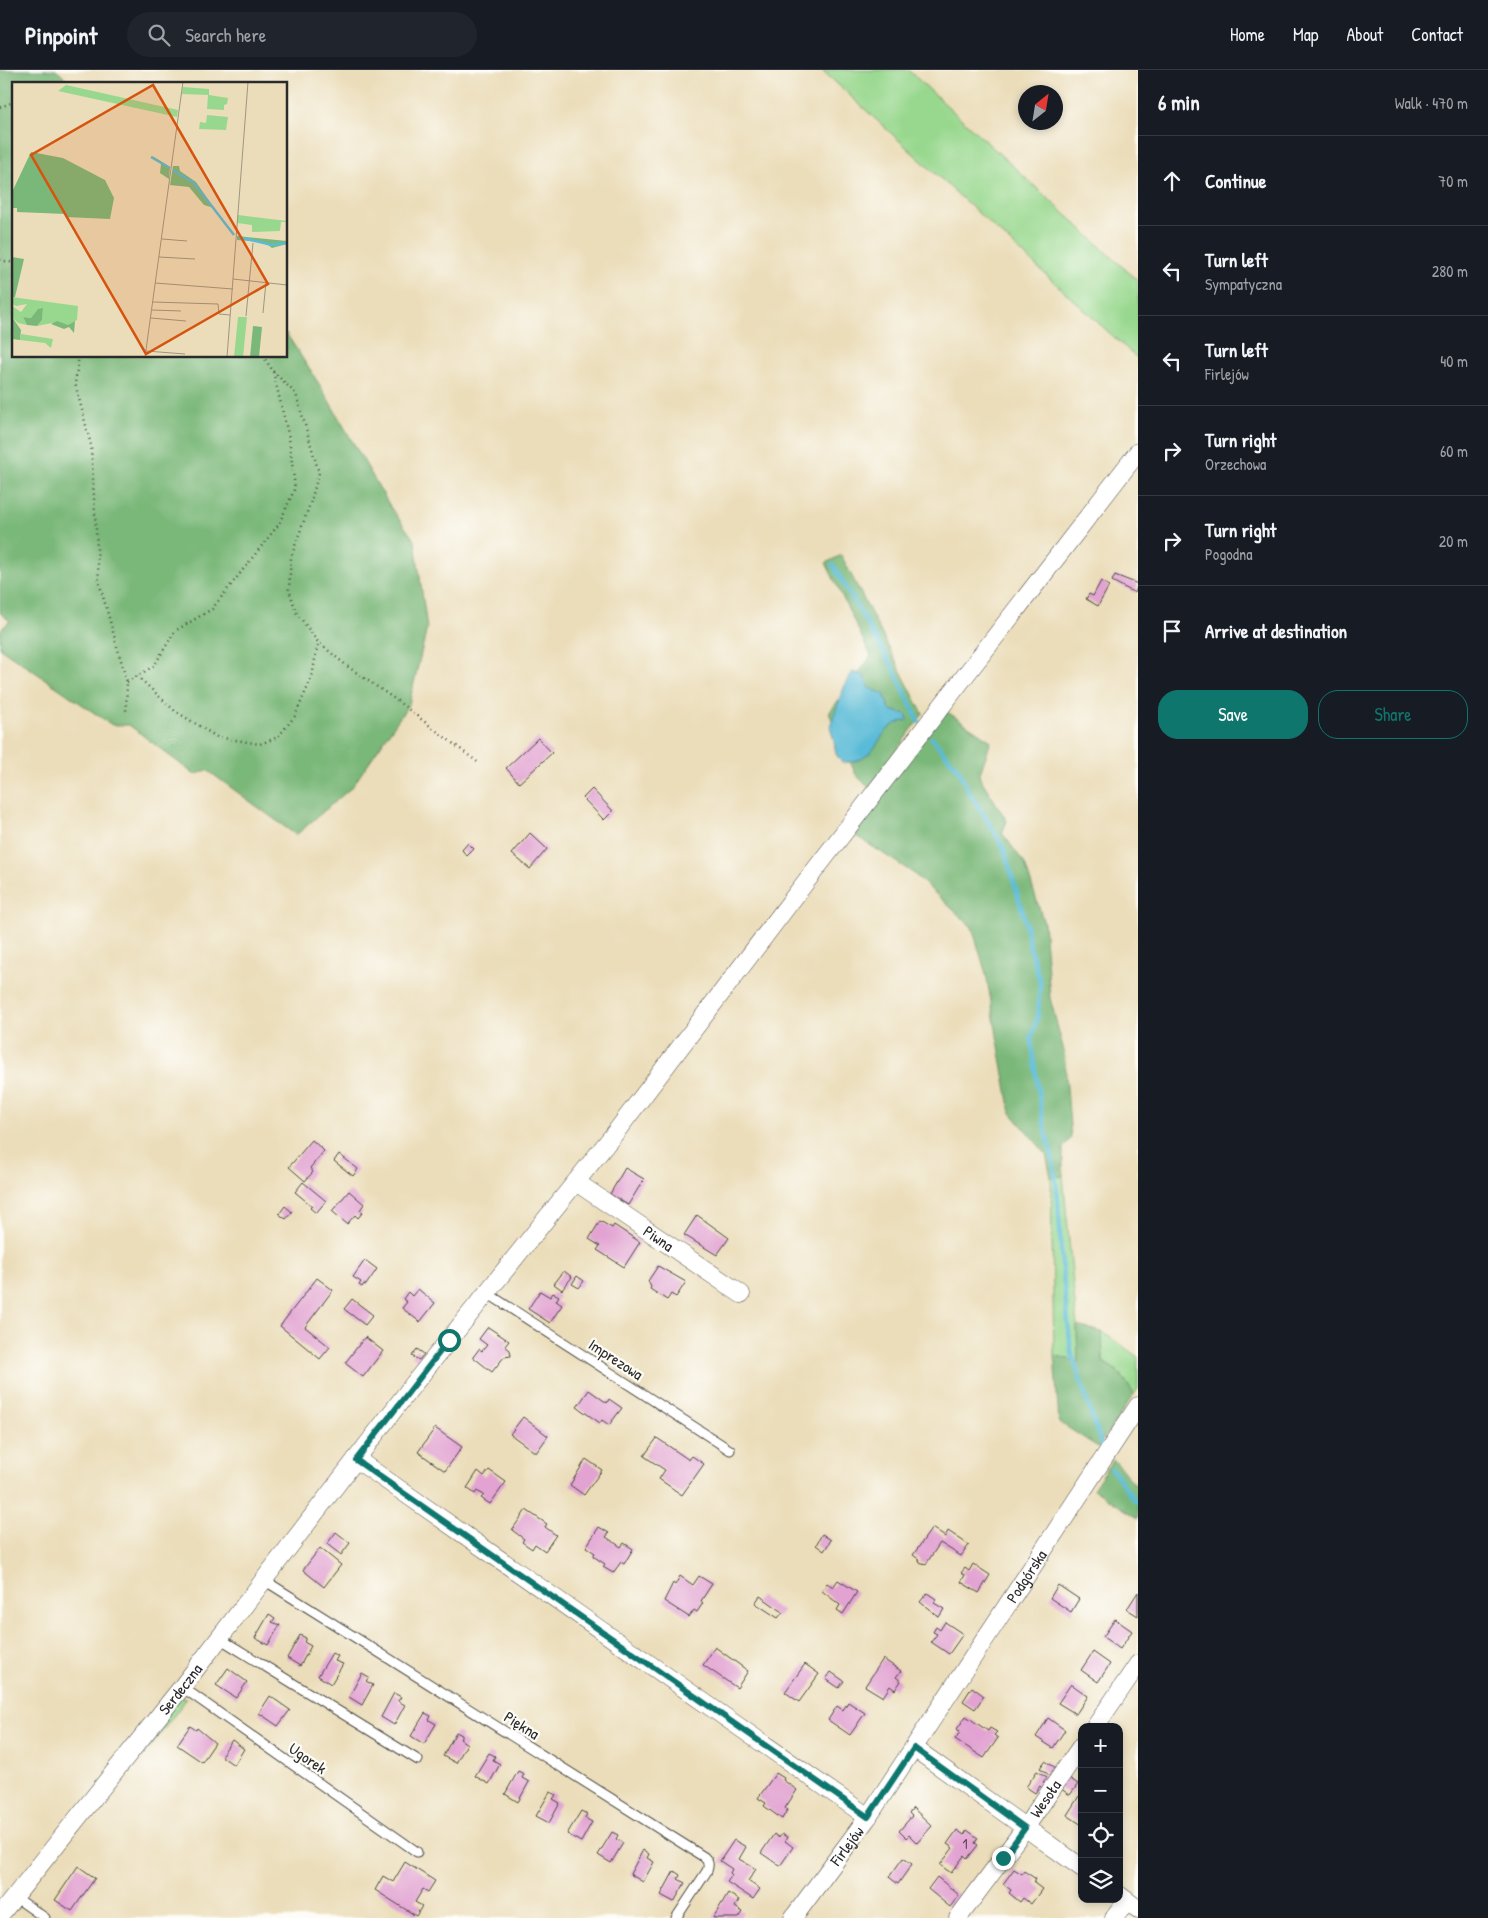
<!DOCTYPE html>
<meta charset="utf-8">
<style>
body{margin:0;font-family:"Patrick Hand",sans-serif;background:#20242c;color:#f1f3f6}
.controls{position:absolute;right:15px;bottom:15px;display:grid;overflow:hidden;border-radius:10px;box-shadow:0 2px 8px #0003}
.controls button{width:45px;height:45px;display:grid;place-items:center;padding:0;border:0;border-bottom:1px solid #363941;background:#171b24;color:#f1f3f6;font:25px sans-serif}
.compass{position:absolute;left:1018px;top:15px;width:45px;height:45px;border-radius:50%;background:#171b24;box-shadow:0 2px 8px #0003;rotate:30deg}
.stop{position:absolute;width:15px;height:15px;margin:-11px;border:4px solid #0f766e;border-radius:50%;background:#fff}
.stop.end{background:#0f766e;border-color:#fff;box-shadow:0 1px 5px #0008}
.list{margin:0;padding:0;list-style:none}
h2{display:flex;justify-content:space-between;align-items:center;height:65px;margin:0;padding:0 20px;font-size:21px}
h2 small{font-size:16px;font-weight:400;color:#9ea1a6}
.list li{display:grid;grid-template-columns:32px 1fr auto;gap:15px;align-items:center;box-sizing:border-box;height:90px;padding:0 20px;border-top:1px solid #363941}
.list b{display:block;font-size:19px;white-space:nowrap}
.list p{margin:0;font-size:16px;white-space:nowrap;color:#9ea1a6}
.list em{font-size:16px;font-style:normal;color:#9ea1a6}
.actions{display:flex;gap:10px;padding:15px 20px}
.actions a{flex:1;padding:11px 0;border:1px solid #0f766e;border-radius:20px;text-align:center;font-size:18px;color:#0f766e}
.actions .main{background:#0f766e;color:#fff}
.icon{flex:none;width:28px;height:28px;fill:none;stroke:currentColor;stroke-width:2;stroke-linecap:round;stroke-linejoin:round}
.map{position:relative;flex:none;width:1138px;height:1848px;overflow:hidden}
header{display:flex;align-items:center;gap:30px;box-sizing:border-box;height:70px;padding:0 25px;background:#171b24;border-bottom:1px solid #363941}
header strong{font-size:24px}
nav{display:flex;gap:28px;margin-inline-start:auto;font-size:18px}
.search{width:350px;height:45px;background:#20242c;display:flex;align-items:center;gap:12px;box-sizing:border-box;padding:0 18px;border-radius:28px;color:#9ea1a6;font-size:19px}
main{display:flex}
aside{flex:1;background:#171b24}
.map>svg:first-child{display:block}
.green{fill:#98d88e;stroke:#62825c}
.forest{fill:#7ab879;stroke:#527252}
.water{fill:#59bbd7;stroke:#427381}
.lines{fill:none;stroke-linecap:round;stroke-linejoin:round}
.stream{stroke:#59bbd7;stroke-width:4.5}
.building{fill:#e2a3d2}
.lane-casing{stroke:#484640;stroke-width:11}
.street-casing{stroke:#484640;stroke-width:19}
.path{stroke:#484640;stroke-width:2.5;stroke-dasharray:1 4;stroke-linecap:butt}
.lane{stroke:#fff;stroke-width:9}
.street{stroke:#fff;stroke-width:18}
.route{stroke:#0f766e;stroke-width:6}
.labels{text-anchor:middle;stroke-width:4.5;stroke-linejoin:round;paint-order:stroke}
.number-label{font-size:14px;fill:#594955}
.street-label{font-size:16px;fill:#2b2b2b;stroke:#fdfcf7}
.inset-river{fill:none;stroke:#59bbd7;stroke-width:2.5}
.inset-road{fill:none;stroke:#9e9680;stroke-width:1}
.view{fill:#d5540f;fill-opacity:0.15;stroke:#d5540f;stroke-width:2.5}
.inset-edge{fill:none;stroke:#2b2b2b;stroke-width:2.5}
</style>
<header>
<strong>Pinpoint</strong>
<div class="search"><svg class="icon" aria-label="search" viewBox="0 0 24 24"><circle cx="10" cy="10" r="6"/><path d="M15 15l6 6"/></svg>Search here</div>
<nav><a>Home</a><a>Map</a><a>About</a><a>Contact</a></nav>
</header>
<main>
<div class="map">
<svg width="1138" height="1848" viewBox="0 0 1138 1848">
<rect width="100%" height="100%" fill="#fdfcf7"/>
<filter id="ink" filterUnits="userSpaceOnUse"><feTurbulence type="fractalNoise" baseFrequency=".02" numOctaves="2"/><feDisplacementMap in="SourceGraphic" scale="10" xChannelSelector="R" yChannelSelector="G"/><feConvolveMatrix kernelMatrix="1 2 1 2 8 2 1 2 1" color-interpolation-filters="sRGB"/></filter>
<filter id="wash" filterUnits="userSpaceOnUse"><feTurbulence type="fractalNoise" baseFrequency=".0096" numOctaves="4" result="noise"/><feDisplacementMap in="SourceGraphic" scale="20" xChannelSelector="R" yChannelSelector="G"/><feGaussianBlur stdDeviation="1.12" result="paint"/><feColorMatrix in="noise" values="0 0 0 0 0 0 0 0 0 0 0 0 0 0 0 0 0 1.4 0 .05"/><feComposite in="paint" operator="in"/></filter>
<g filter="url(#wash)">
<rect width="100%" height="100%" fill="#ebddb9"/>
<path class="green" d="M822,0h86l230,211v78z
M1063,1106l14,150 1,36 -24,-7 -3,-178z
M1102,1262l36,25v32l-4,5 -15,-22 -16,-10z
M180,1626l6,3 -33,45 -91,100z"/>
<path class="forest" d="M0,0h56l16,14h-58v272h272v-23l35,54 70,121 24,33 12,87 -18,76 -57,83 -56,48 -89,-65 -12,5 -66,-50h-17l-112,-77v-18l10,-9 -10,-8z
M841,485l82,159 -54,74 -13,-13 -27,-62 42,-57 -45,-93z
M946,641l45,30 -12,35 28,45 -5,12 23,31 19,59 6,75 14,53 7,87 -8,10v28l-12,1 -5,-23 -35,-41 -25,-139 -14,-47 -59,-54 -63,-41z
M1077,1256l25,6 1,30 16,10 15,22 -36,53 -39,-25 -5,-67 24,7z
M1113,1389l25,29v30l-45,-29z"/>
<path class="water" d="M853,602l11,4 5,12 15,6 6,16 16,4 2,6c-32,7 -24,27 -47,39 -5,3 -13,3 -19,4l-6,-9 -2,-13 -4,-15 16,-44z"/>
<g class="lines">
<path class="stream" d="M833,495l61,105 25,52
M932,668l27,32 9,20 27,43 9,16 21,71 5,28 10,34 -2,33 -7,24 11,77 12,49 4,35 4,66 9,85 31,96
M1112,1399l20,28 6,6"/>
</g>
<g id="blocks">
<path class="building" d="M1115,505l23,9 -3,9 -23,-12z
M1101,511l8,5 -11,20 -12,-7 3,-5 4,2z
M538,668l14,15 -33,30 -13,-15z
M592,719l21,22 -9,9 -21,-22z
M530,763l17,16 -17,20 -18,-15z
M468,773l6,6 -7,7 -5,-6z
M312,1070l12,11 -14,17 3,4 -8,9 -16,-14z
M339,1084l19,15 -5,7 -19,-15z
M625,1098l19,11 -16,26 -18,-11z
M303,1112l23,19 -10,12 -6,-5 2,-2 -17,-14z
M349,1121l15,13 -4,6 3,2 -5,6 -3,-3 -8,9 -15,-13z
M285,1136l7,6 -6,7 -7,-5z
M697,1145l32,23 -12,17 -33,-20z
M600,1151l12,7 2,-3 26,17 -16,25 -27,-17 3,-4 -11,-7z
M365,1190l12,9 -11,16 -2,-1 -2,3 -3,-2 2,-3 -8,-5z
M658,1196l28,16 -10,15 -5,-3 -4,6 -17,-11 1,-2 -3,-6z
M564,1201l8,6 -10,13 -8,-6z
M577,1206l7,5 -5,7 -7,-4z
M317,1208l16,12 -28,37 25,20 -10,12 -40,-33z
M418,1219l17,14 -15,19 -18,-14 5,-6 -4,-3 5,-7 4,4z
M540,1221l10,6 3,-4 6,3 -3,5 6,4 -12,18 -22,-14z
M352,1229l21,16 -8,10 -21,-16z
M488,1257l21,14 -4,5 5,4 1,6 -7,1 -12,15 -19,-15 6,-8 3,2 5,-6 -8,-6z
M365,1267l18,14 -20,26 -18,-14z
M417,1279l7,5 -5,6 -7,-4z
M589,1320l18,13 2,-4 13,9 -13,17 -7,-5 -2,3 -23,-16z
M523,1347l25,19 -12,17 -26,-19z
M435,1358l27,19 -17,24 -27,-19z
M657,1368l32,22 3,-4 12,8 -22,31 -23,-16 6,-9 -21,-14z
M586,1389l16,11 -18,25 -14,-10z
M489,1400l17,12 -16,22 -9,-6 3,-3 -7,-4 -2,3 -8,-6 11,-17 6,5z
M526,1440l21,14 -2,3 11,8 -11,16 -10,-7 -3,5 -10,-7 2,-3 -12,-9z
M599,1457l10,6 -3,4 15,10 3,-4 9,6 -9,15 -3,-2 -8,11 -10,-6 2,-3 -12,-8 2,-3 -9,-6z
M932,1458l13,9 3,-6 21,14 -8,11 -21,-13 -14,21 -7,-2 1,-2 -7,-5z
M336,1462l14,11 -9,12 -14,-11z
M822,1464l9,6 -7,11 -8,-6z
M320,1478l21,17 -17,22 -21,-17z
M973,1494l17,11 -11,18 -18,-11 4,-7 -4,-2 4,-5 4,3z
M680,1506l13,9 6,-9 13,8 -11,17 2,2 -6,9 -3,-2 -5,7 -25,-16 9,-18 2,2z
M838,1510l19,12 -14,22 -6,-4 3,-5 -18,-14 5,-8 6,4z
M1058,1515l21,14 -8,13 -21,-14z
M1138,1522v24l-11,-7z
M927,1523l9,6 -2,4 10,6 -5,8 -19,-15z
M760,1526l23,16 -5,6 -23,-15z
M269,1544l6,4 -3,4 8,3 -12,20 -13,-7z
M1115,1549l17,12 -12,18 -17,-12z
M945,1552l18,12 -14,20 -18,-12 6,-8 -4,-2 3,-5 4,3z
M300,1565l6,3 -2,4 7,4 -11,20 -13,-8z
M715,1577l33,24 -11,17 -34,-23z
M1093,1582l17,12 -12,18 -17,-12z
M332,1583l6,3 -3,5 8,3 -12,20 -13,-8z
M883,1589l18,12 -5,6 5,4 -6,9 -5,-4 -7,11 -18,-11z
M805,1594l14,10 -20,28 -14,-10z
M228,1598l19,14 -11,16 -20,-13z
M831,1602l13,9 -5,7 -13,-9z
M362,1603l7,4 -3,4 7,4 -11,20 -13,-8z
M1071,1614l17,12 -12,18 -18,-11z
M972,1617l12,9 -9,13 -12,-8z
M394,1623l7,4 -3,4 7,4 -11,20 -13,-8z
M270,1626l20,14 -12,16 -19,-13z
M848,1632l17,11 -15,22 -22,-15 9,-14 6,4z
M425,1643l6,3 -2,4 7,4 -12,20 -13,-8z
M966,1646l22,15 2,-3 7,4 -3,3 4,3 -14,20 -29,-19 5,-7 -3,-3z
M1048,1648l17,12 -12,18 -17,-11z
M190,1656l6,4 1,-2 18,15 -13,19 -25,-17z
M456,1662l6,3 -2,4 7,5 -11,19 -13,-7z
M232,1670l12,9 -10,16 -13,-9z
M489,1683l6,3 -2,4 7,4 -11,20 -14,-8z
M1045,1691l11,7 -6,8 -10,-8z
M518,1701l6,3 -2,4 7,4 -11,20 -13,-8z
M1037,1701l10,6 -4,5 3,3 -3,4 -3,-3 -5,7 -9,-6z
M776,1703l8,5 -1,2 14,10 -12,18 2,2 -5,9 -18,-13 2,-3 -8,-5z
M1066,1706l12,8 -8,11 -12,-8z
M550,1722l6,3 -3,4 7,4 -11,20 -13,-7z
M1079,1726l3,2v27l-15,-10z
M913,1738l19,18 -15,17 -8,-8 -3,3 -7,-7 13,-15 -3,-3z
M581,1741l6,3 -2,4 7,4 -11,20 -14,-8z
M957,1760l7,5 3,-5 11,8 -3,5 3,2 -11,14 -3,-3 -13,17 -11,-8 13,-17 -6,-4z
M612,1762l6,3 -2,4 7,4 -12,20 -13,-8z
M774,1764l5,4 3,-4 5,3 -2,4 8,6 -13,19 -19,-13z
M734,1770l12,7 -7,12 17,10 -8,12 12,8 -7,10 -26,-17 5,-7 -2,-2 2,-4 -12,-8z
M643,1780l6,4 -2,4 7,4 -11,20 -13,-8z
M903,1788l9,6 -14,20 -9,-7z
M405,1792l30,19 -7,11 -5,-3 -8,13 7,4 -6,10 -41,-26 8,-14 10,6z
M78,1796l17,12 -23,33 -17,-11z
M1014,1799l8,5 2,-3 12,8 -2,4 8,6 -11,15 -8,-6 -3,4 -11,-9 2,-3 -8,-6z
M674,1801l6,4 -2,4 7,4 -11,19 -13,-7z
M937,1807l22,18 -9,12 -22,-18z
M728,1823l11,7 -4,7 8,5 -4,6h-26z"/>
</g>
</g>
<g filter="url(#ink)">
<use href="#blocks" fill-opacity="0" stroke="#484640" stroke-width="1"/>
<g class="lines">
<defs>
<path id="lane" d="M487,1223l243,157
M264,1510l440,277c5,5 5,8 3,14l-31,47
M219,1568l199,122
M182,1617l235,165
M15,1827l30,21"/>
<g id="street">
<path id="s1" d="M576,1112l165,112"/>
<path d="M356,1389l512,358"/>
<path d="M1095,1657l43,-63"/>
<path d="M914,1678l168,120"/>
<path d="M1119,1825l19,14"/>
<path id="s2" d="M0,1845l182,-228 230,-301 203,-253 186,-245 337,-436"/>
<path id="s3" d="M793,1848l75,-101 270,-411"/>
<path id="s4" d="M958,1848l67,-90 57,-83"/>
<path d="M1114,1848l13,-17"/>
</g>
</defs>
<use href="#lane" class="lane-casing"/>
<use href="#street" class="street-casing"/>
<path class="path" d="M0,37l14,-5
M0,190l14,3
M79,286l-4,27 16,62 8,137 28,100 -1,31
M273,301l23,23 23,79 -9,31 -19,53 -2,32 7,23 22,30 29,24 49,34 84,64
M137,606l38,35 42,26 43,7 18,-7 17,-21 17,-39 6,-35
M127,612l27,-16 21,-35 37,-22 67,-85 16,-36 -6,-50 -16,-67 -10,-15"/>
<use href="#lane" class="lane"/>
<use href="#street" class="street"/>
</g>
</g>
<g class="lines" filter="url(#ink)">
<path class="route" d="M449,1270l-93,120 512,357 46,-69 111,80 -22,30"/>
</g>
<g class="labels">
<g class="number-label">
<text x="965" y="1779">1</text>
</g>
<g class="street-label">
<text dy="6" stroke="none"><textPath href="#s1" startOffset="100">Piwna</textPath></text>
<text transform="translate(616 1289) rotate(33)" y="6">Imprezowa</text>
<text dy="6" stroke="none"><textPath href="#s3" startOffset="414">Podgórska</textPath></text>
<text dy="6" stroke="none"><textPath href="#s2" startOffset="289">Serdeczna</textPath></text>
<text transform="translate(522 1655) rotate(32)" y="6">Piękna</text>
<text transform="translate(308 1688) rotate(35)" y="6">Ugorek</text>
<text dy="6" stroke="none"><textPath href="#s4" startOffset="148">Wesoła</textPath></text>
<text dy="6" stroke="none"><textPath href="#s3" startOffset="90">Firlejów</textPath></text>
</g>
</g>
<g transform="translate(12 12)">
<rect width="275" height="275" fill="#ebddb9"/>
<path d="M54,3l112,25 -1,7 -119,-26zM171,5l26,2v6l19,3 -1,6 -3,1v5l-17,-1 1,-14 -26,-1zM195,33l21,2 -2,13 -27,-1 1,-7 6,1zM226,133l49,6v1h-6l-1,9 -28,1v-7l-15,-2zM0,215l66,9 -1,14 -9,5 -16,-2 -15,3 5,-6 1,-12 -12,10 -8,-1 4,8 -9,-2 -6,-6v-11l9,6 6,-8 -11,2 -4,-2zM226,235h9l-4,40h-9zM9,252l32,5 -2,9 -6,-5 -25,-3z" fill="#98d88e"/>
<path d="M19,70l32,6 42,22 9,18 -4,21 -45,-2 1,-3 -49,-2v-4h-5v-16zM139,73l19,12 -1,12 -9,-6 1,-9zM161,84h6l1,5 16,11 18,26 -10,-3 -15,-18 -19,-2zM225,154l50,5v3l-15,4 -8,-6 -27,-2zM0,175l12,2 -9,38h-3zM31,226l-1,12 -5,6 -10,-1 -4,-8 8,1 7,-9zM0,235l9,13 -1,10 -8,-1zM45,239l11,4 7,-4 -1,12 -5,-6 -5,2 -13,-5zM241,244l9,1 -3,30h-9z" fill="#7ab879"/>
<path class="inset-river" d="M139,75l19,11M161,88l21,13 40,52M226,155l34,8 15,-2"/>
<path class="inset-road" d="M150,157l25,2M147,175l36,2M221,197l54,6M143,201l78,6M141,220l65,2 1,10 11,1M140,228l29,1M251,231l3,-31M234,234l7,-73M139,236l35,3M134,269l39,3M133,275l38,-275M215,275l21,-275"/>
<path class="view" d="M141,3l115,199 -122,70 -115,-199z"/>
<rect width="275" height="275" class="inset-edge"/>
</g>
</svg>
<div class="controls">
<button>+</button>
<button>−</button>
<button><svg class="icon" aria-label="locate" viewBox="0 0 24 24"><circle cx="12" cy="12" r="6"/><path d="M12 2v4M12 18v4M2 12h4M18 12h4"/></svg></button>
<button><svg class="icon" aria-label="layers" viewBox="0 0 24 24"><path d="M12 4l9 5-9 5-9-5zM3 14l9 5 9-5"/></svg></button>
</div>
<svg class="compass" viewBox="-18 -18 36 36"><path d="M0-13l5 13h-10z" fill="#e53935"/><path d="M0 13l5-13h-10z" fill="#9ea1a6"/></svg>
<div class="stop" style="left:449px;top:1270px"></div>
<div class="stop end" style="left:1003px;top:1788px"></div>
</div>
<aside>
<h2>6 min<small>Walk · 470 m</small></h2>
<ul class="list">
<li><svg class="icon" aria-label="ahead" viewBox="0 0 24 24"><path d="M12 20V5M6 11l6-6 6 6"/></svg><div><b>Continue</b></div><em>70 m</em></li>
<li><svg class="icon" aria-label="left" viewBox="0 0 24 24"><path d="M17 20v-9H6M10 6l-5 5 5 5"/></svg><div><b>Turn left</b><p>Sympatyczna</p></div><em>280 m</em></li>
<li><svg class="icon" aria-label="left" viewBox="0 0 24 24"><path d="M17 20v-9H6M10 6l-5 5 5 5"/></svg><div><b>Turn left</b><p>Firlejów</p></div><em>40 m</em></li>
<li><svg class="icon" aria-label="right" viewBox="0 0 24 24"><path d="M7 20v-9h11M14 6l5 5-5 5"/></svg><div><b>Turn right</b><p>Orzechowa</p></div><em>60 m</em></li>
<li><svg class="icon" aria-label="right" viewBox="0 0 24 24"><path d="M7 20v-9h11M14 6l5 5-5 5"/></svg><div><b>Turn right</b><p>Pogodna</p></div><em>20 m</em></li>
<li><svg class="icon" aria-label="arrive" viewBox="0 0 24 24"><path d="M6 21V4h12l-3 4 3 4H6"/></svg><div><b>Arrive at destination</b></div></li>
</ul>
<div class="actions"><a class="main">Save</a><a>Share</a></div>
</aside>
</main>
